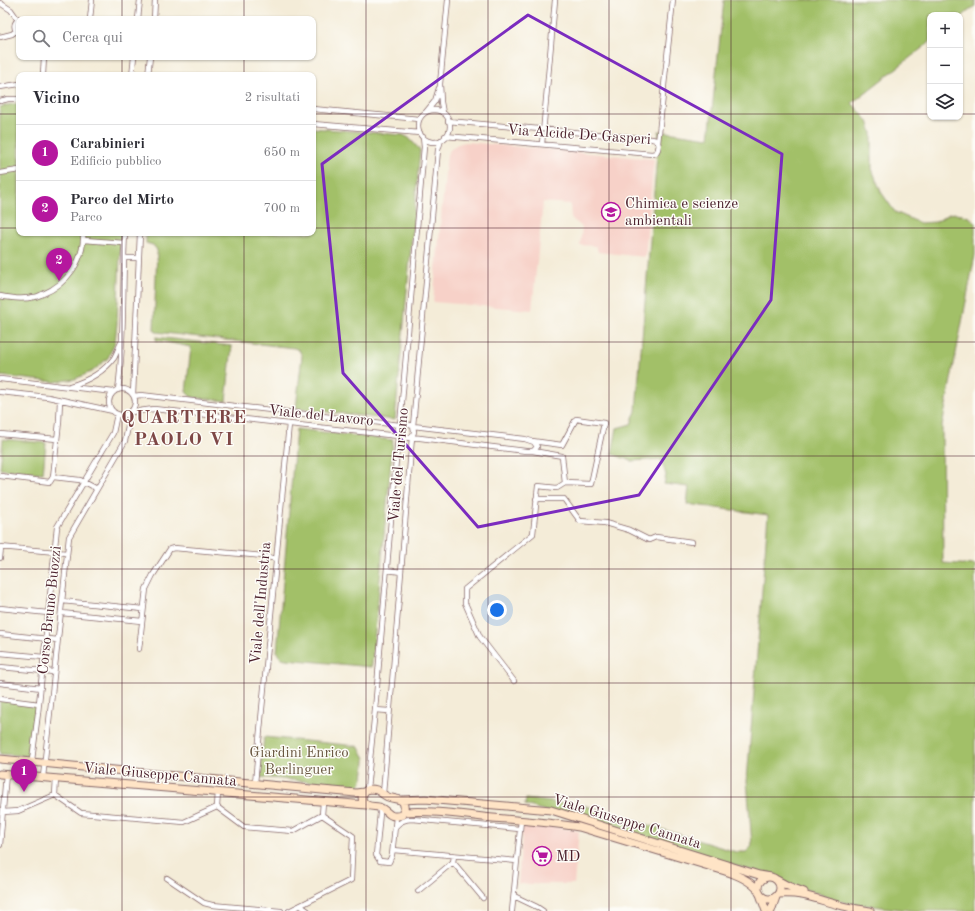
<!DOCTYPE html>
<html lang="it">
<meta charset="utf-8">
<style>
body{margin:0;font-family:"Old Standard TT",serif;background:#f2f2f3;color:#2b2b33}
.controls{position:absolute;right:12px;top:12px;display:grid;overflow:hidden;border-radius:8px;box-shadow:0 1px 3px #0004}
.controls button{width:36px;height:36px;display:grid;place-items:center;padding:0;border:0;border-bottom:1px solid #e1e1e2;background:#fff;color:#2b2b33;font:20px sans-serif}
.you{position:absolute;left:497px;top:610px;width:14px;height:14px;margin:-10px;border:3px solid #fff;border-radius:50%;background:#1a73e8;box-shadow:0 0 0 6px #1a73e833}
.badge{display:grid;place-items:center;width:26px;height:26px;border-radius:50%;background:#b5179e;color:#fff;font-size:13px;font-weight:700}
.pin{position:absolute;translate:-50% -33px;filter:drop-shadow(0 1px 2px #0008)}
.pin::after{content:'';position:absolute;top:21px;width:14px;height:12px;background:inherit;clip-path:polygon(0 0,100% 0,50% 100%)}
.list{margin:0;padding:0;list-style:none}
h2{display:flex;justify-content:space-between;align-items:center;height:52px;margin:0;padding:0 16px;font-size:17px}
h2 small{font-size:13px;font-weight:400;color:#7c7c81}
.list li{display:grid;grid-template-columns:26px 1fr auto;gap:12px;align-items:center;box-sizing:border-box;height:56px;padding:0 16px;border-top:1px solid #e1e1e2}
.list b{display:block;font-size:15px;white-space:nowrap}
.list p{margin:0;font-size:13px;white-space:nowrap;color:#7c7c81}
.list em{font-size:13px;font-style:normal;color:#7c7c81}
.icon{flex:none;width:22px;height:22px;fill:none;stroke:currentColor;stroke-width:2;stroke-linecap:round;stroke-linejoin:round}
.map{position:relative;flex:none;width:975px;height:911px;overflow:hidden}
.search{position:absolute;background:#fff;box-shadow:0 1px 3px #0004;left:16px;top:16px;width:300px;height:44px;display:flex;align-items:center;gap:10px;box-sizing:border-box;padding:0 14px;border-radius:8px;color:#7c7c81;font-size:15px}
.panel{position:absolute;background:#fff;box-shadow:0 1px 3px #0004;left:16px;top:72px;width:300px;height:164px;border-radius:8px}
.map>svg:first-child{display:block}
.built{fill:#f7d1c8}
.green{fill:#a2c068;stroke:#76704a}
.lines{fill:none;stroke-linecap:round;stroke-linejoin:round}
.street-casing{stroke:#866768;stroke-width:6}
.secondary-casing{stroke:#866768;stroke-width:9}
.street{stroke:#fff;stroke-width:4.5}
.secondary{stroke:#ffe4c6;stroke-width:7}
.marked{fill:none;stroke:#7b2cbf;stroke-width:3;stroke-linejoin:round}
.grid{fill:none;stroke:#4a1f2b;stroke-width:1;stroke-opacity:0.55}
.labels{text-anchor:middle;stroke-width:3;stroke-linejoin:round;paint-order:stroke}
.street-label{font-size:15px;fill:#4a1f2b;stroke:#fdfcf7}
.poi-label{font-size:15px;fill:#4a1f2b;stroke:#fdfcf7;text-anchor:start}
.park-label{font-size:15px;fill:#695740;stroke:#fdfcf7}
.district-label{font-size:19px;font-weight:bold;letter-spacing:1px;fill:#7e4746;stroke:#fdfcf7}
</style>
<div class="map">
<svg width="975" height="911" viewBox="0 0 975 911">
<rect width="100%" height="100%" fill="#fdfcf7"/>
<filter id="ink" filterUnits="userSpaceOnUse"><feTurbulence type="fractalNoise" baseFrequency=".025" numOctaves="2"/><feDisplacementMap in="SourceGraphic" scale="8" xChannelSelector="R" yChannelSelector="G"/><feConvolveMatrix kernelMatrix="1 2 1 2 8 2 1 2 1" color-interpolation-filters="sRGB"/></filter>
<filter id="wash" filterUnits="userSpaceOnUse"><feTurbulence type="fractalNoise" baseFrequency=".012" numOctaves="4" result="noise"/><feDisplacementMap in="SourceGraphic" scale="16" xChannelSelector="R" yChannelSelector="G"/><feGaussianBlur stdDeviation="0.9" result="paint"/><feColorMatrix in="noise" values="0 0 0 0 0 0 0 0 0 0 0 0 0 0 0 0 0 1.4 0 .05"/><feComposite in="paint" operator="in"/></filter>
<g filter="url(#wash)">
<rect width="100%" height="100%" fill="#f4ecd8"/>
<path class="built" d="M467,142l187,17 -9,98 -47,-5 -2,-6 -16,-1 2,-18 -11,-9 -1,-14 -27,-2 -11,108 -99,-8 14,-148 4,-5 5,-4 5,-2z
M523,823l34,4 22,4 -5,53h-56z"/>
<path class="green" d="M724,0h251v6l-15,12v-3h-30v27l-78,61 16,18 4,12v36l9,23 14,20 25,11 16,-1 13,-8 6,-1 14,4 6,5v33l-33,171 1,137 32,2v346h-59l-69,-8 -61,-20 -11,-9 -18,-2 -232,-67 1,-6 60,7 150,46h10l6,-6 -5,-66 21,-265 -81,-11 2,-17 -25,-3 2,-9 -5,-16 -29,2 -20,-7 5,-26 14,-4 5,-13 23,-280 50,7z
M12,104h7v129h102l-4,91 -2,18 -7,16 -15,13 -18,8 -20,3 -55,-6v-269z
M313,128l90,7 6,3 11,12 -25,270 -99,-12 6,-52 -3,-6 -5,-2 -138,-16 -2,-3 3,-79 -4,-5 -7,-2v-10h167z
M156,337l76,9 -6,55 -35,-4 -5,-5 5,-45 -35,-7z
M296,429l97,11 -21,224 -1,3 -85,-8c-5,-1 -7,-2 -9,-7z
M3,439l43,4 -3,30 -43,-4z
M0,700l36,5 -7,51 -29,-2z
M264,737l94,9 7,12v4l-2,16 -1,3 -3,4 -3,1 -96,-9z"/>
</g>
<g filter="url(#ink)">
<g class="lines">
<defs>
<path id="street" d="M0,3l11,7 7,10
M19,19c-6,4 -6,10 0,14
M90,19l2,-19
M138,19l2,-19
M154,19l1,-19
M0,37l12,-3 4,-3
M43,75l1,-18
M132,75l2,-18
M148,75l2,-18
M0,87l19,-3
M0,101l8,-2h11
M313,109l106,10
M418 126a16 16 0 1 1 32 0a16 16 0 1 1-32 0Z
M426,112l9,-11 4,-13
M443,113l-2,-11 -1,-18 8,-84
M313,124l107,9
M445,136l207,18 4,-1c4,-6 4,-13 -4,-14l-204,-18
M658,143l15,-143
M542,144l13,-144
M0,173l19,-3
M84,240l40,3
M124,258h15
M0,296c11,2 22,4 34,1 3,0 6,-2 9,-3 24,-10 42,-34 40,-61
M0,379l114,13
M70,386c17,-5 33,-13 44,-28 3,-5 5,-12 8,-17
M109 402a13 13 0 1 1 26 0a13 13 0 1 1-26 0Z
M118,390c7,-52 4,-105 7,-157
M0,392l48,5 65,14
M133,395l7,-162
M131,412l23,-3 244,27 7,2 7,-1 114,14h7l4,-4 -3,-5 -9,-3 -112,-13 -7,-2 -6,1 -259,-30 -7,1
M0,434l57,5
M532,441l30,4 14,-26 28,4 -13,61 -26,-1 -3,-27 -29,-5
M0,476l50,6 3,-5 6,-55 1,-22
M53,477l27,3 17,9
M536,499h28l16,22 25,2 24,7 20,10 7,-3 36,5
M0,547l67,6
M0,558l1,-11
M387,570l14,2
M62,601l81,8
M0,608l48,5
M61,613l81,8
M0,634l58,6
M139,649l7,-60 7,-14 17,-26 4,-1 90,8 12,3
M0,653l44,4
M0,667l54,5
M514,681l-34,-44 -15,-34v-14l68,-55 5,-48 19,2 8,-5
M0,683l41,5
M0,699l39,5
M375,710l14,1
M30,776l8,-63 19,-186 56,-94 4,-19
M43,777l26,-240 56,-96 3,-14 1,-14
M255,783l34,-359
M367,789l8,-79 23,-274 -1,-6 3,-5 24,-278 -1,-10
M383,794l29,-357 2,-5 -1,-6 25,-276 3,-10
M55,795l1,-17
M217,807l27,20 49,4 29,-16 31,21 -2,44 -62,31
M217,807l1,-15
M379,807l1,6 -4,42 4,6 9,1 3,-7 4,-38
M3,812l15,-1 37,-16 26,18 103,9 33,-15
M322,815l1,-13
M395,827c5,-6 10,-8 17,-8l108,10
M0,845l6,-71
M393,850l124,11
M454,856l-1,6 30,36
M167,878l37,25 8,2 69,6
M418,891l35,-29
M514,896l23,11 6,4
M301,906l7,5
M512,911l9,-91"/>
<path id="secondary" d="M0,759l322,31 34,3 8,-1
M0,774l366,31
M369,789c11,0 9,3 17,7 6,4 18,1 18,10 1,4 -1,6 -2,9 -15,4 -12,-4 -23,-8 -4,-1 -8,0 -12,-2 -8,-4 -5,-14 2,-16z
M401,800l24,-1 126,11 208,65 12,2
M403,812c27,-2 54,2 80,5 32,3 64,5 96,10l146,44c12,4 25,9 34,20
M758 888a11 11 0 1 1 22 0a11 11 0 1 1-22 0Z
M777,880l11,6 16,6
M760,894l6,17
M779,894c23,-2 39,6 60,11 10,3 21,4 31,6
M771,911l5,-14"/>
</defs>
<use href="#street" class="street-casing"/>
<use href="#secondary" class="secondary-casing"/>
<use href="#street" class="street"/>
<use href="#secondary" class="secondary"/>
</g>
</g>
<path class="marked" d="M528,15l254,139 -11,146 -132,195 -161,32 -135,-154 -21,-209z"/>
<path class="grid" d="M122,0v19M244,0v19M366,0v911M488,0v911M609,0v911M731,0v911M853,0v911M122,57v18M244,57v18M0,114h19M313,114h617M960,114h15M0,228h19M313,228h662M122,233v678M244,233v678M0,342h975M0,456h975M0,569h975M0,683h975M0,797h975"/>
<defs>
<symbol id="university-ring" viewBox="-11 -11 22 22"><circle r="9.5" fill="#fdfcf7" stroke="#b5179e" stroke-width="1.5"/><path d="M0-5L7-2L0 1L-7-2ZM-4 1L0 2.5L4 1V4Q0 6-4 4Z" fill="#b5179e"/></symbol>
<symbol id="supermarket-ring" viewBox="-11 -11 22 22"><circle r="9.5" fill="#fdfcf7" stroke="#b5179e" stroke-width="1.5"/><path d="M-6-5.5h2.5l.6 2H6L4.5 2H-2.5L-4.4-4H-6ZM-1.5 3.2a1.3 1.3 0 1 0 .1 0ZM3 3.2a1.3 1.3 0 1 0 .1 0Z" fill="#b5179e"/></symbol>
</defs>
<g fill-rule="evenodd">
<use href="#university-ring" x="600" y="201" width="22" height="22"/>
<use href="#supermarket-ring" x="531" y="845" width="22" height="22"/>
</g>
<g class="labels">
<g class="street-label">
<text transform="translate(579 134) rotate(4)" y="5">Via Alcide De Gasperi</text>
<text transform="translate(321 415) rotate(6)" y="5">Viale del Lavoro</text>
<text transform="translate(398 465) rotate(-85)" y="5">Viale del Turismo</text>
<text transform="translate(260 603) rotate(-85)" y="5">Viale dell'Industria</text>
<text transform="translate(49 610) rotate(-84)" y="5">Corso Bruno Buozzi</text>
<text transform="translate(160 774) rotate(5)" y="5">Viale Giuseppe Cannata</text>
<text transform="translate(627 821) rotate(17)" y="5">Viale Giuseppe Cannata</text>
</g>
<g class="poi-label">
<text x="625" y="208">Chimica e scienze<tspan x="625" dy="17">ambientali</tspan></text>
<text x="556" y="861">MD</text>
</g>
<g class="park-label">
<text x="299" y="757">Giardini Enrico<tspan x="299" dy="17">Berlinguer</tspan></text>
</g>
<g class="district-label">
<text x="184" y="423">QUARTIERE<tspan x="184" dy="22">PAOLO VI</tspan></text>
</g>
</g>
</svg>
<div class="controls">
<button>+</button>
<button>−</button>
<button><svg class="icon" aria-label="layers" viewBox="0 0 24 24"><path d="M12 4l9 5-9 5-9-5zM3 14l9 5 9-5"/></svg></button>
</div>
<div class="you"></div>
<div class="pin badge" style="left:24px;top:792px">1</div>
<div class="pin badge" style="left:59px;top:281px">2</div>
<div class="search"><svg class="icon" aria-label="search" viewBox="0 0 24 24"><circle cx="10" cy="10" r="6"/><path d="M15 15l6 6"/></svg>Cerca qui</div>
<section class="panel">
<h2>Vicino<small>2 risultati</small></h2>
<ul class="list">
<li><span class="badge">1</span><div><b>Carabinieri</b><p>Edificio pubblico</p></div><em>650 m</em></li>
<li><span class="badge">2</span><div><b>Parco del Mirto</b><p>Parco</p></div><em>700 m</em></li>
</ul>
</section>
</div>
